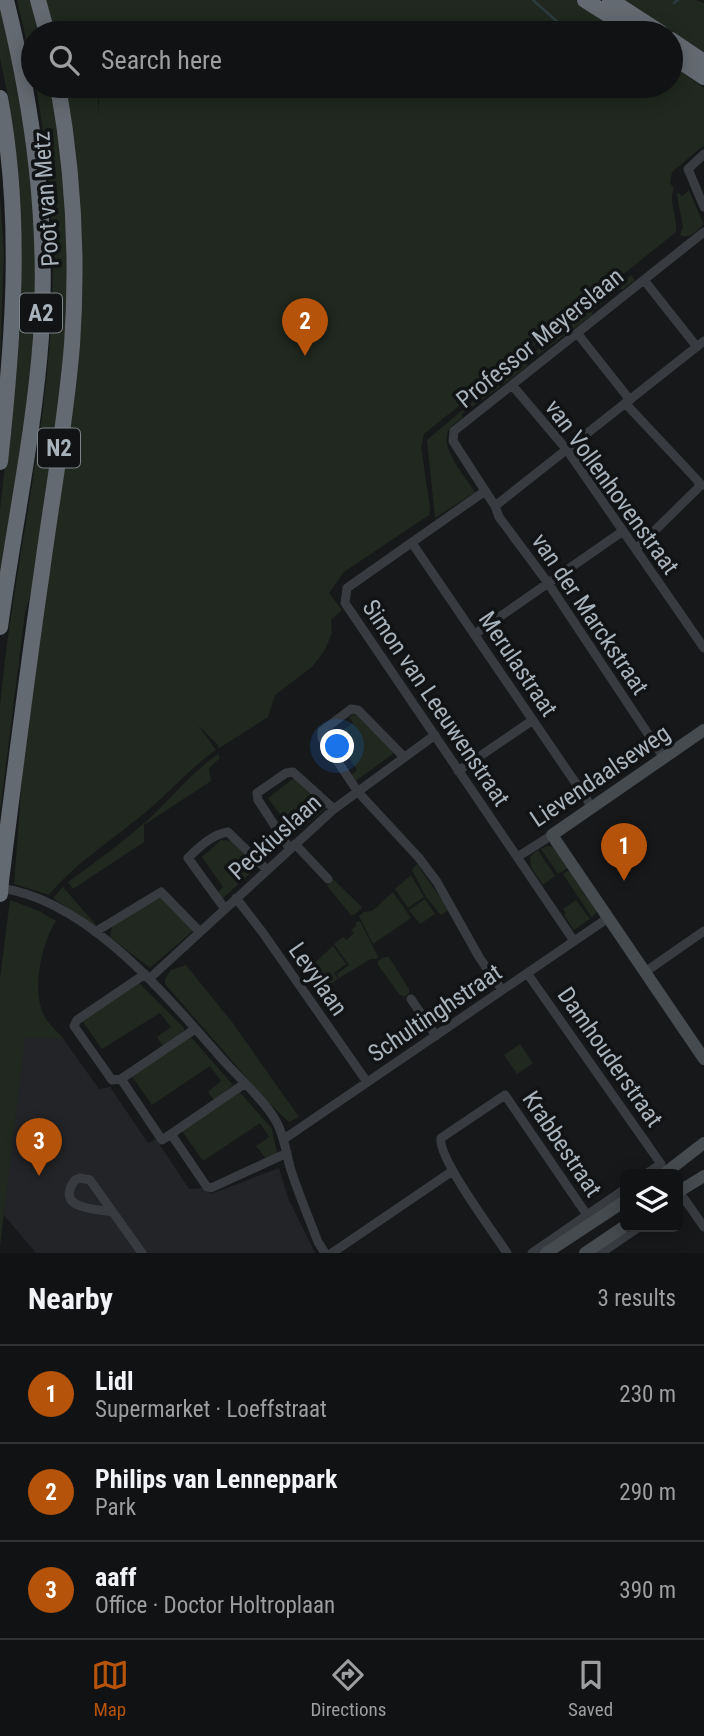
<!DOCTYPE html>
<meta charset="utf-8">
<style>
body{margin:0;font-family:"Roboto Condensed",sans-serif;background:#1a1b1d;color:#f1f3f6}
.controls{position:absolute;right:21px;bottom:21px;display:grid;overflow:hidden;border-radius:10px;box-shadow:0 4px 18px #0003}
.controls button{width:63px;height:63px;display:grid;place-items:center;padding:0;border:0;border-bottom:2px solid #303234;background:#111214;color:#f1f3f6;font:35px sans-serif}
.you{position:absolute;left:338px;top:747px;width:24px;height:24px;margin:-18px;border:5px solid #fff;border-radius:50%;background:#1a73e8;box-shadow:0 0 0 10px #1a73e833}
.badge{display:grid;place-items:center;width:46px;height:46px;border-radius:50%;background:#b45309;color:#fff;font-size:23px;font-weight:700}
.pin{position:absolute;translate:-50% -58px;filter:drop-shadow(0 2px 4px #0008)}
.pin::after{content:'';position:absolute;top:37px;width:24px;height:21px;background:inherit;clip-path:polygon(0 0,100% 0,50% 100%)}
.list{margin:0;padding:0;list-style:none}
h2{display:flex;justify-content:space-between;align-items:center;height:91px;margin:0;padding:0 28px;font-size:30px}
h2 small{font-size:23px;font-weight:400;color:#9c9ea0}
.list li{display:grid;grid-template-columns:46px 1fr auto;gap:21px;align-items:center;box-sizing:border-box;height:98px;padding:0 28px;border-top:2px solid #303234}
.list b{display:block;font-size:26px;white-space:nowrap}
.list p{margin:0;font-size:23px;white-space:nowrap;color:#9c9ea0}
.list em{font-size:23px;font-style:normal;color:#9c9ea0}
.icon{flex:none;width:38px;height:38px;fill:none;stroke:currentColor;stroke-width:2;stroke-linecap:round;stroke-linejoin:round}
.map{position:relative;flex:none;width:704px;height:1253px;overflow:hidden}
.search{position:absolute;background:#111214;box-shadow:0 4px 18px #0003;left:21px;right:21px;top:21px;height:77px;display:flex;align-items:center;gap:18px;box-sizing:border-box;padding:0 24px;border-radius:38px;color:#9c9ea0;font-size:26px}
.sheet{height:385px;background:#111214}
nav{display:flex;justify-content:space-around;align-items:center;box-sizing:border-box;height:98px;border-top:2px solid #303234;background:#111214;font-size:19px;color:#9c9ea0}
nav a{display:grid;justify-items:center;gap:4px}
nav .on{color:#b45309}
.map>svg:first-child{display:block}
.built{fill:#232427}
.green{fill:#20281f}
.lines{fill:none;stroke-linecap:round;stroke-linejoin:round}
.stream{stroke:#2c3b3f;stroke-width:2.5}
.street{stroke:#383b3f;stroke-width:9}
.secondary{stroke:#464b4f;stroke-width:12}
.highway{stroke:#646a71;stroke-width:16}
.highway-bridge{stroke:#646a71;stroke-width:16}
.labels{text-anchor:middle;stroke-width:7;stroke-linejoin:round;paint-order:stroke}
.shield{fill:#121315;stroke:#7c8389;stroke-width:2}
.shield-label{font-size:23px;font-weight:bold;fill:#a9b3bb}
.street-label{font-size:24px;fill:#a9b3bb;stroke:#121315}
</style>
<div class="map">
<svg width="704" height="1253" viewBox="0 0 704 1253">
<rect width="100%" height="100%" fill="#17181a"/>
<path class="built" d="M15,1030l47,7 37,52 11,-2 38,56 8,-4 33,50 14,-1 8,6 68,-26 9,30 27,55h-279l-34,-40z"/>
<path class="green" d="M17,0h16l8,33h-8v37z
M44,0h531l52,33h-525v-3l-1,3h-49z
M617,0h79l8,3v53z
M0,2c10,50 23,100 30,151 19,144 -8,286 -30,428v-71l19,-174 3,-85 -13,-150 -9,-43z
M671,64l33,24v57l-32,27 -2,11 4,5c-6,14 4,29 2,44l-252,202 -3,13 9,60 -1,8 -85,57 -15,21 13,17 -11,10 1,13 -7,17 -13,17 -37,28 -7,22 -50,32v-4l-20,-20 18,25c-26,18 -45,41 -69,61 -33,28 -71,51 -98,84l-35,-11 11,-146 46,-335c22,-102 1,-213 -8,-317h35v29l2,-29h571z
M36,86h16c14,83 19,166 15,250 -5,84 -22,167 -34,250l-8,27 -25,200c0,-35 0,-71 0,-106 11,-124 41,-244 50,-368 7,-85 0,-170 -14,-253z
M689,190l14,33 -1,3c-7,6 -13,14 -22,9l3,-8 -6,-32 1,-3 4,4z
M0,196l4,56 -4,111z
M631,275l4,5 -12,9h-4l-26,21 -1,5 -65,48v3l-23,18 -4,-4z
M496,382l4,5 -38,27v4c-4,3 -10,7 -13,12 -11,16 17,48 26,62l-40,26 -8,-78z
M353,714l6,2 35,37 -38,28 -5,-6 6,-5 -23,-34 19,-13 -4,-6z
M218,754l2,4 -11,10 2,13 -67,44v17l-71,47 -5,-7c28,-20 56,-41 82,-64 23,-22 42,-46 68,-64z
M294,778l32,30 -38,32 -4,-5 6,-6 -22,-31z
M221,840l11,1 25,26 -35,32 -5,-6 6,-6 -21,-30z
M546,846l7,1 15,21 -10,6 -17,-25z
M538,850l17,26 -12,9 -12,-18 -1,-11z
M417,864l32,46 -8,5 -15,-18 -14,-27z
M569,870l28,41 -5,7 -29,-44z
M411,875l13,22 -16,11 -13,-19z
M333,879l28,27 1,2 -8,7h-3l-24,-29z
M63,887l33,38 -1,2 -42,-29z
M393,892l18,26 -38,26 -14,-28 5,-4 8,-1z
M161,896l33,34 -44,38 -40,-31 2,-11z
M425,899l10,15 -15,10 -11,-14z
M10,900l29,11 17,10c-14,21 -24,68 -13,92 4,10 14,18 21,26l-39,-2 -25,210v-269z
M576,900l14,19 -16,11 -10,-15 2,-2 -3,-4z
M360,921l18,36 -2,2h-5l-32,19 -2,-4 12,-9 -15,-21 9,-7 4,3 7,-7 -3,-3 5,-4v-4z
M333,946l13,18 -12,9 4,6 -12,8 -14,-22z
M385,957h4l20,32v4l-5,4 -5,-3 -21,-29v-4z
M186,965l46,57 67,95 -10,5 -22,-21 -102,-117v-5l6,-9z
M138,982l46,46v3l-21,15 -6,-9 14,-10 -11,-14 -58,36 -21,-30z
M190,1036l43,49 -19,15 -6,-8 13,-11 -11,-15 -58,39 -21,-30z
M520,1044l13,19 -16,11 -13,-19z
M238,1090l34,39 5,24 -10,7 -11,-14 13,-9 -9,-14 -57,38 -21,-30z"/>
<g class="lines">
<path class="stream" d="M533,0l37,33
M674,3l4,-3"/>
<path class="street" d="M704,154l-16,15 16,38
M644,280l53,67
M577,333l53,67
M512,385l55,65 137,198
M625,403l73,78 1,4
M485,491l-138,97 -2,15 229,338
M495,506l209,-165
M412,543l180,264
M636,549l62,-61 1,-3h5
M475,634l148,-103
M404,757l-46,-47 -7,-1 -29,22v7l36,54 61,66 18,24 42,75 23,33
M664,758l-116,-175 -49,-66 -4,-11 -42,-65 1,-10 250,-199
M458,771l75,-51
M295,844l33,35
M290,849l-32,-49 -1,-7 29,-20 7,-1 41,37
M519,856l33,-21
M0,888c89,12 167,109 224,173 16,18 41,40 52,60 8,14 10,31 14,46 8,26 19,51 28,75l7,11
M236,898l27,35 104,149
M225,909l-37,-51c11,-11 25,-24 40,-26l39,38
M95,932l66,-40 39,40
M645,972l59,-41
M527,973l134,191 -15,10
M145,974l-68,46 -3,6 38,54 9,-1 41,61 9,-6 36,53 4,1 76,-35
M150,978l184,-169 101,-74
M411,999l25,37
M121,1079l74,-50
M171,1134l73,-50
M284,1139l324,-221
M678,1200l5,-3 21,30
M113,1212c-18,-3 -59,-3 -38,-32l5,-2 10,2 52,73
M332,1253l119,-81
M507,1253c-13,-20 -70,-96 -66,-115l64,-43 82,120
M532,1253l93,-64
M601,1253l38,-26"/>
<path class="secondary" d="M704,730l-152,105 152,224
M664,1174l40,-31
M678,1192l26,-16
M546,1253l79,-52
M585,1253l40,-27"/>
<path class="highway" d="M38,0l9,33
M585,0l52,33
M610,0l51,33
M671,40l33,22
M671,55l33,22
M0,98c23,121 13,243 0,364
M0,627c13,-96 34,-193 41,-290 7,-116 -7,-224 -35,-337
M1,881c13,-104 26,-207 41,-310 10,-75 24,-151 30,-226 6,-86 1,-175 -14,-259"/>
<path class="highway-bridge" d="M0,894l1,-13"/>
</g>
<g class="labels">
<g class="shield">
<rect x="20" y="293.5" width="42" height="39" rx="5"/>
<rect x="38" y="428.5" width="42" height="39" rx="5"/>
</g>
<g class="shield-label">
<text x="41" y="321">A2</text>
<text x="59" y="456">N2</text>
</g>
<g class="street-label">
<text transform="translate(46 199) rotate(-94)" y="8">Poot van Metz</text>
<text transform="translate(540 338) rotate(-39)" y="8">Professor Meyerslaan</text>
<text transform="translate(612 487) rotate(54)" y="8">van Vollenhovenstraat</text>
<text transform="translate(590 614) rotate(56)" y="8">van der Marckstraat</text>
<text transform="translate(518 664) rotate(56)" y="8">Merulastraat</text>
<text transform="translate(436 703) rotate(56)" y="8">Simon van Leeuwenstraat</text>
<text transform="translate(600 776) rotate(-34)" y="8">Lievendaalseweg</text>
<text transform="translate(275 837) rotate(-42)" y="8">Peckiuslaan</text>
<text transform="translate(318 979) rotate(55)" y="8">Levylaan</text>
<text transform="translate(435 1013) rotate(-34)" y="8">Schultinghstraat</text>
<text transform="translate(610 1057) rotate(55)" y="8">Damhouderstraat</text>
<text transform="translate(562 1144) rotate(56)" y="8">Krabbestraat</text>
</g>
</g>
</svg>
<div class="controls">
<button><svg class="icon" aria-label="layers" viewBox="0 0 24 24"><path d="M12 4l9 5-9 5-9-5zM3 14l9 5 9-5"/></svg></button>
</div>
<div class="you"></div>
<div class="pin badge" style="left:624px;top:881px">1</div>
<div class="pin badge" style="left:305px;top:356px">2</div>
<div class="pin badge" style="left:39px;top:1176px">3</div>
<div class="search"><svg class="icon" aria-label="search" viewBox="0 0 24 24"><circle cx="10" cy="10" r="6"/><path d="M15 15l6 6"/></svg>Search here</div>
</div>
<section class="sheet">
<h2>Nearby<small>3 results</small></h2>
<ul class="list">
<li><span class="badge">1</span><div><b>Lidl</b><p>Supermarket · Loeffstraat</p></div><em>230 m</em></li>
<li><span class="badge">2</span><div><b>Philips van Lenneppark</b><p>Park</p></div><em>290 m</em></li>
<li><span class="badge">3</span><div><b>aaff</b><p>Office · Doctor Holtroplaan</p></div><em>390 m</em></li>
</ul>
</section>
<nav>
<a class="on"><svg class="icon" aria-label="map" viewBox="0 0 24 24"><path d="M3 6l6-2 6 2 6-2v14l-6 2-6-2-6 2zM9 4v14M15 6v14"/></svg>Map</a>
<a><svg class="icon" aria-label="directions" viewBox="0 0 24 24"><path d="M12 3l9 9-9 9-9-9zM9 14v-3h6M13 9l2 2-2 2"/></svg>Directions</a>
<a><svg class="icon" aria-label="saved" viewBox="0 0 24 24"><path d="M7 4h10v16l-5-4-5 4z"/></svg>Saved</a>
</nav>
